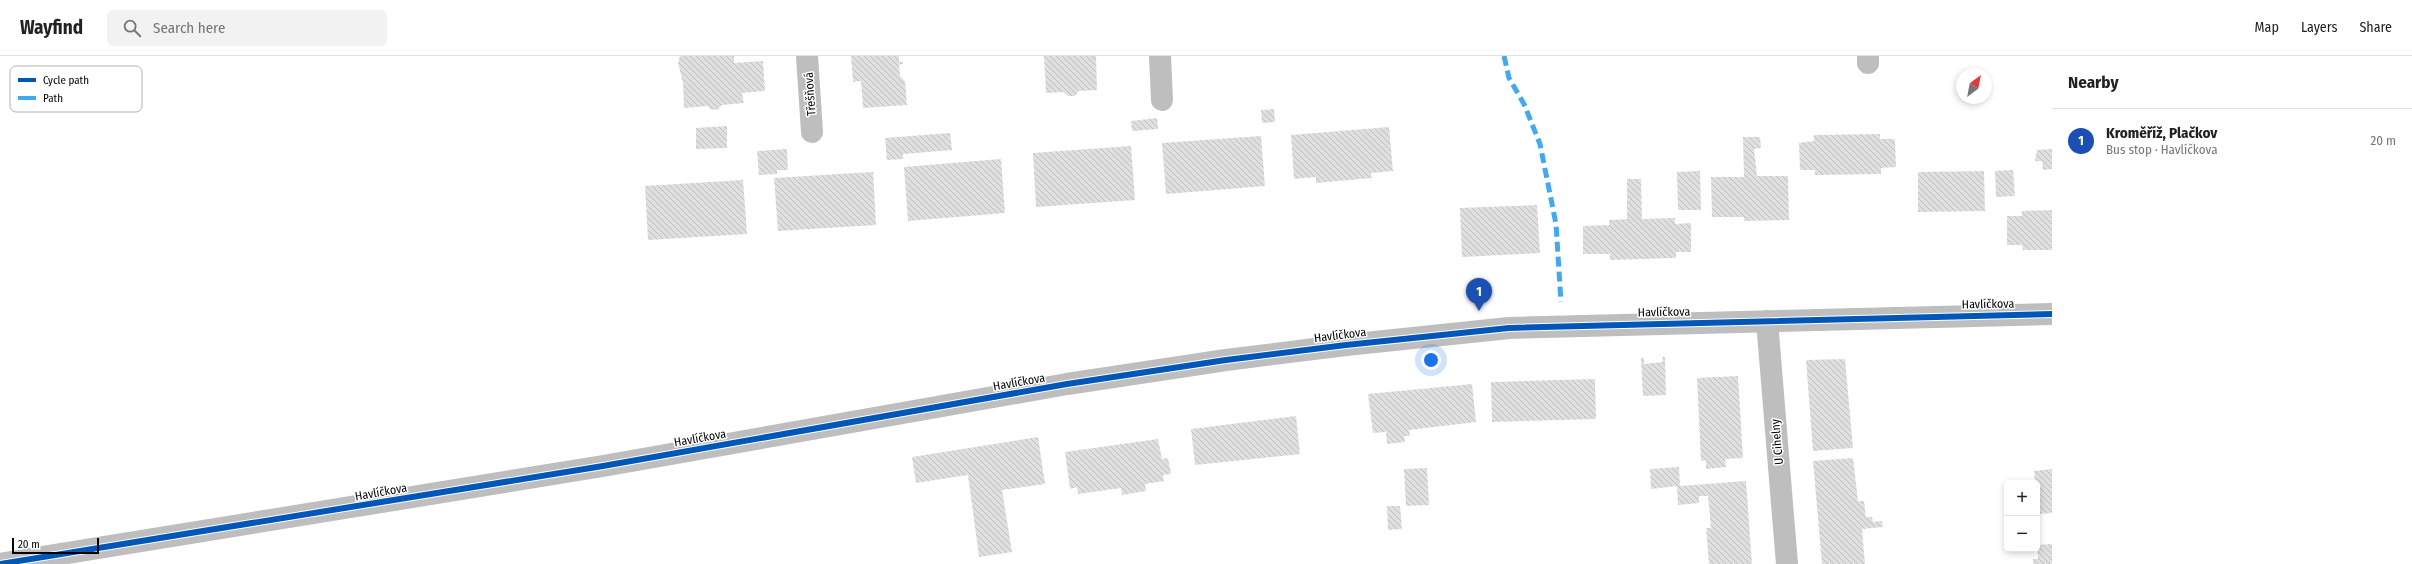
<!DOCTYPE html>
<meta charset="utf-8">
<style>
body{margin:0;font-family:"Fira Sans Condensed",sans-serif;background:#f2f2f2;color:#202124}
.controls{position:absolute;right:12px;bottom:12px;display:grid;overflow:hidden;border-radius:6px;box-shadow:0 2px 6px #0003}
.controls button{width:36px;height:36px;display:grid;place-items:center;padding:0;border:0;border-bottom:1px solid #e0e0e0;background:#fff;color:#202124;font:20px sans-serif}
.compass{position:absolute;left:1956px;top:12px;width:36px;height:36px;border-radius:50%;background:#fff;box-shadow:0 2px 6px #0003;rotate:32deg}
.scale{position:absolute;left:12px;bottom:10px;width:87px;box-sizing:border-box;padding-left:4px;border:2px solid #000;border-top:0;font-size:11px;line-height:14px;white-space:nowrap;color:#000;-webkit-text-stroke:3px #fff;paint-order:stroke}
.you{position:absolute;left:1431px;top:304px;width:14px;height:14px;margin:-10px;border:3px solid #fff;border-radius:50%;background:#1a73e8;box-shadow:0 0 0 6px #1a73e833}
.badge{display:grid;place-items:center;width:26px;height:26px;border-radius:50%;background:#1a73e8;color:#fff;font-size:13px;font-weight:700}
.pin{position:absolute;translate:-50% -33px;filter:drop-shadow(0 1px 2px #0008)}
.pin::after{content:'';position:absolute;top:21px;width:14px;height:12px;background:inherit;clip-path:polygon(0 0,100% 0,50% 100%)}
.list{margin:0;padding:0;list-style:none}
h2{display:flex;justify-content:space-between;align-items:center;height:52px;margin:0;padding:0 16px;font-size:17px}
h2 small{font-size:13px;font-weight:400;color:#757577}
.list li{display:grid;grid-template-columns:26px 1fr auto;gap:12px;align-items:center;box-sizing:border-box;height:64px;padding:0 16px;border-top:1px solid #e0e0e0}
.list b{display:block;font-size:15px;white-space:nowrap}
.list p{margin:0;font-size:13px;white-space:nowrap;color:#757577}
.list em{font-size:13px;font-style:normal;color:#757577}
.icon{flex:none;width:22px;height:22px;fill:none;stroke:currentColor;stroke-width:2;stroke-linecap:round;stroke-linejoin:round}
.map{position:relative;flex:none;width:2052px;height:508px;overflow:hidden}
header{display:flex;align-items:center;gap:24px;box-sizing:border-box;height:56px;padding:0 20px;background:#fff;border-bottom:1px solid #e0e0e0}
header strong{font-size:19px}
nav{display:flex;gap:22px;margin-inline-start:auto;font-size:14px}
.search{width:280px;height:36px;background:#f2f2f2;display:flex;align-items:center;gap:10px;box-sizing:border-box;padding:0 14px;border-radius:6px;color:#757577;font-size:15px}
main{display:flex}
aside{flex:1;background:#fff}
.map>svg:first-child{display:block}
.building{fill:url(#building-back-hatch)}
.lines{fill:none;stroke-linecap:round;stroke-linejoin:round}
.minor{stroke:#bebebe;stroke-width:22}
.tertiary{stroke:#bebebe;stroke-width:22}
.quiet{stroke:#3fa9f5;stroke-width:5;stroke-dasharray:10 5;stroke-linecap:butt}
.cycleway-casing{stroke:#fff;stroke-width:8}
.cycleway{stroke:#0057b8;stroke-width:6}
.labels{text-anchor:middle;stroke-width:3;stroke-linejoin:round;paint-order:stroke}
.street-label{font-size:12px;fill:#000;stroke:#fff}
.key{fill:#fff;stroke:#b2b2b2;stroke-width:1}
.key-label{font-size:11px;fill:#000}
</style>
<header>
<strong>Wayfind</strong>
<div class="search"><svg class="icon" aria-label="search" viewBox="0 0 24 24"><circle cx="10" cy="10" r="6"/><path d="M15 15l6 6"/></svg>Search here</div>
<nav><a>Map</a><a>Layers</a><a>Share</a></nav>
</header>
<main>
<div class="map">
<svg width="2052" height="508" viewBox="0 0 2052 508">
<defs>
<pattern id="building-back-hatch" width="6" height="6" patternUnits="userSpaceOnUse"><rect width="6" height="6" fill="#dfdfdf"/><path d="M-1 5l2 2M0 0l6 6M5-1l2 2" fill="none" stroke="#bebebe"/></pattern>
</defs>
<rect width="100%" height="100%" fill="#fff"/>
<path class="building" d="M680,0h54v7l29,-2 2,30 -23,2 2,10 -22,2 -5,5 -7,-1 -2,-3 -24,2 -1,-25 -5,-20z
M851,0h48v6h4v2l-4,1 1,11 5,5 2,24 -44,3 -2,-27 -8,1z
M1044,0h52l1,34 -18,1 -4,5h-7l-5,-4 -17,1z
M1274,53l1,13 -13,1 -1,-13z
M1157,62l1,11 -26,2 -1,-10z
M727,70v22l-31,1v-21z
M1389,71l4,44 -22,2 1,5 -56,5v-6l-22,2 -3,-44z
M950,77l2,17 -49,4v5l-16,1 -2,-22z
M1880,78v5h15l1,28 -15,1v6l-66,1v-5h-15l-1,-27 15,-2v-6z
M1261,80l4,50 -99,8 -4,-51z
M1743,81h17l1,11 -7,1 3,27h31l1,44 -45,1v-4h-32l-1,-40h33z
M1131,90l4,54 -99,7 -3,-54z
M787,93l1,21h-11v4l-18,1 -2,-24z
M2052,93v20l-9,1 -1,-9h-7l2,-11z
M1001,103l4,54 -97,8 -4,-54z
M2013,114l2,26 -19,1 -1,-26z
M1700,115l1,39h-23l-1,-38z
M1984,115l1,40 -67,1v-40z
M873,116l3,53 -98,6 -4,-53z
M1627,123h14l1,40 33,-1v6l16,-1v29h-15v6l-66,2v-6h-27v-28l26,-1v-5l18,-1z
M743,124l4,54 -99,6 -3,-54z
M1537,149l3,48 -78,4 -2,-49z
M2052,154v40h-29l-1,-5h-15v-29h15v-5z
M1662,301h3l1,38 -23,1 -2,-38h3v6l19,-2z
M1845,303l8,89 -40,3 -7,-91z
M1738,320l5,82 -18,1 1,8 -20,2v-9l-5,1 -4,-83z
M1595,323l1,40 -104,3 -1,-40z
M1472,328l4,38 -67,8 1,6h-6l1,6 -18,2 -1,-12 -13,1 -5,-39z
M1296,360l4,38 -105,11 -4,-36z
M1038,381l7,47 -43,6 10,62 -33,5 -11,-82 -52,8 -4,-26z
M1158,383l4,20 6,-1 3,16 -8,1 1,6 -19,3 1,7 -24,4 -1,-7 -43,6 -1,-7 -7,2 -5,-37z
M1853,402l5,43h6l2,16h6l1,5 9,-1 1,6 -21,2 3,35h-43l-9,-103z
M1679,411l1,19 66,-5 6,83h-43l-3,-36h5l-3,-32h-9v7l-21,2 -1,-19 -26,3 -1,-20z
M1427,412l2,37 -23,1 -2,-37z
M2052,413v44l-14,1 -1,-31h-2l-1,-12z
M1387,450h13l2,23 -14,1z
M2052,488v20h-19v-5h5l-1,-14z"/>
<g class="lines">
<path class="minor" d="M807,0l5,76
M1160,0l2,44
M1868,0v7
M1767,265l20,243"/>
<path class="tertiary" d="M0,508l603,-98 464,-82 159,-24 120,-15 163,-17 543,-14"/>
<path class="quiet" d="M1504,0l5,22 15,26 16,40 16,80 5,78"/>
<defs>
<path id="cycleway" d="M0,508l603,-98 464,-82 159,-24 120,-15 163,-17 543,-14"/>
</defs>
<use href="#cycleway" class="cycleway-casing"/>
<use href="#cycleway" class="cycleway"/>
</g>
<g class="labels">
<g class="street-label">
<text transform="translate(810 38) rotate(-94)" y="4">Třešňová</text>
<text transform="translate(1988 248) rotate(-1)" y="4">Havlíčkova</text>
<text transform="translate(1664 256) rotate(-1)" y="4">Havlíčkova</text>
<text transform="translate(1340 279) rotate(-7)" y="4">Havlíčkova</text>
<text transform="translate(1019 326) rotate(-10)" y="4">Havlíčkova</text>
<text transform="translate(700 382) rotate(-10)" y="4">Havlíčkova</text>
<text transform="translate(1777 386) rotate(-95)" y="4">U Cihelny</text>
<text transform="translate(381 436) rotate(-10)" y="4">Havlíčkova</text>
</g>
</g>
<rect x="10" y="10" width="132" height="46" rx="6" class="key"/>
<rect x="18" y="22" width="18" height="4" fill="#0057b8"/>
<rect x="18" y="40" width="18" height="4" fill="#3fa9f5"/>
<g class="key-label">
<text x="43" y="28">Cycle path</text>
<text x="43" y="46">Path</text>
</g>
</svg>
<div class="controls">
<button>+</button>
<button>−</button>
</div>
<svg class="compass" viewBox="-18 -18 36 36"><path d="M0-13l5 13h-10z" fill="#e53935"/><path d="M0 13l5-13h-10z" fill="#757577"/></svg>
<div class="scale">20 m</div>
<div class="you"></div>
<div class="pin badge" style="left:1479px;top:255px;background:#1a4fb4">1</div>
</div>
<aside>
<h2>Nearby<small></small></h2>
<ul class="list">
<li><span class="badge" style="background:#1a4fb4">1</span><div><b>Kroměříž, Plačkov</b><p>Bus stop · Havlíčkova</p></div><em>20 m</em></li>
</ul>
</aside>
</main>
